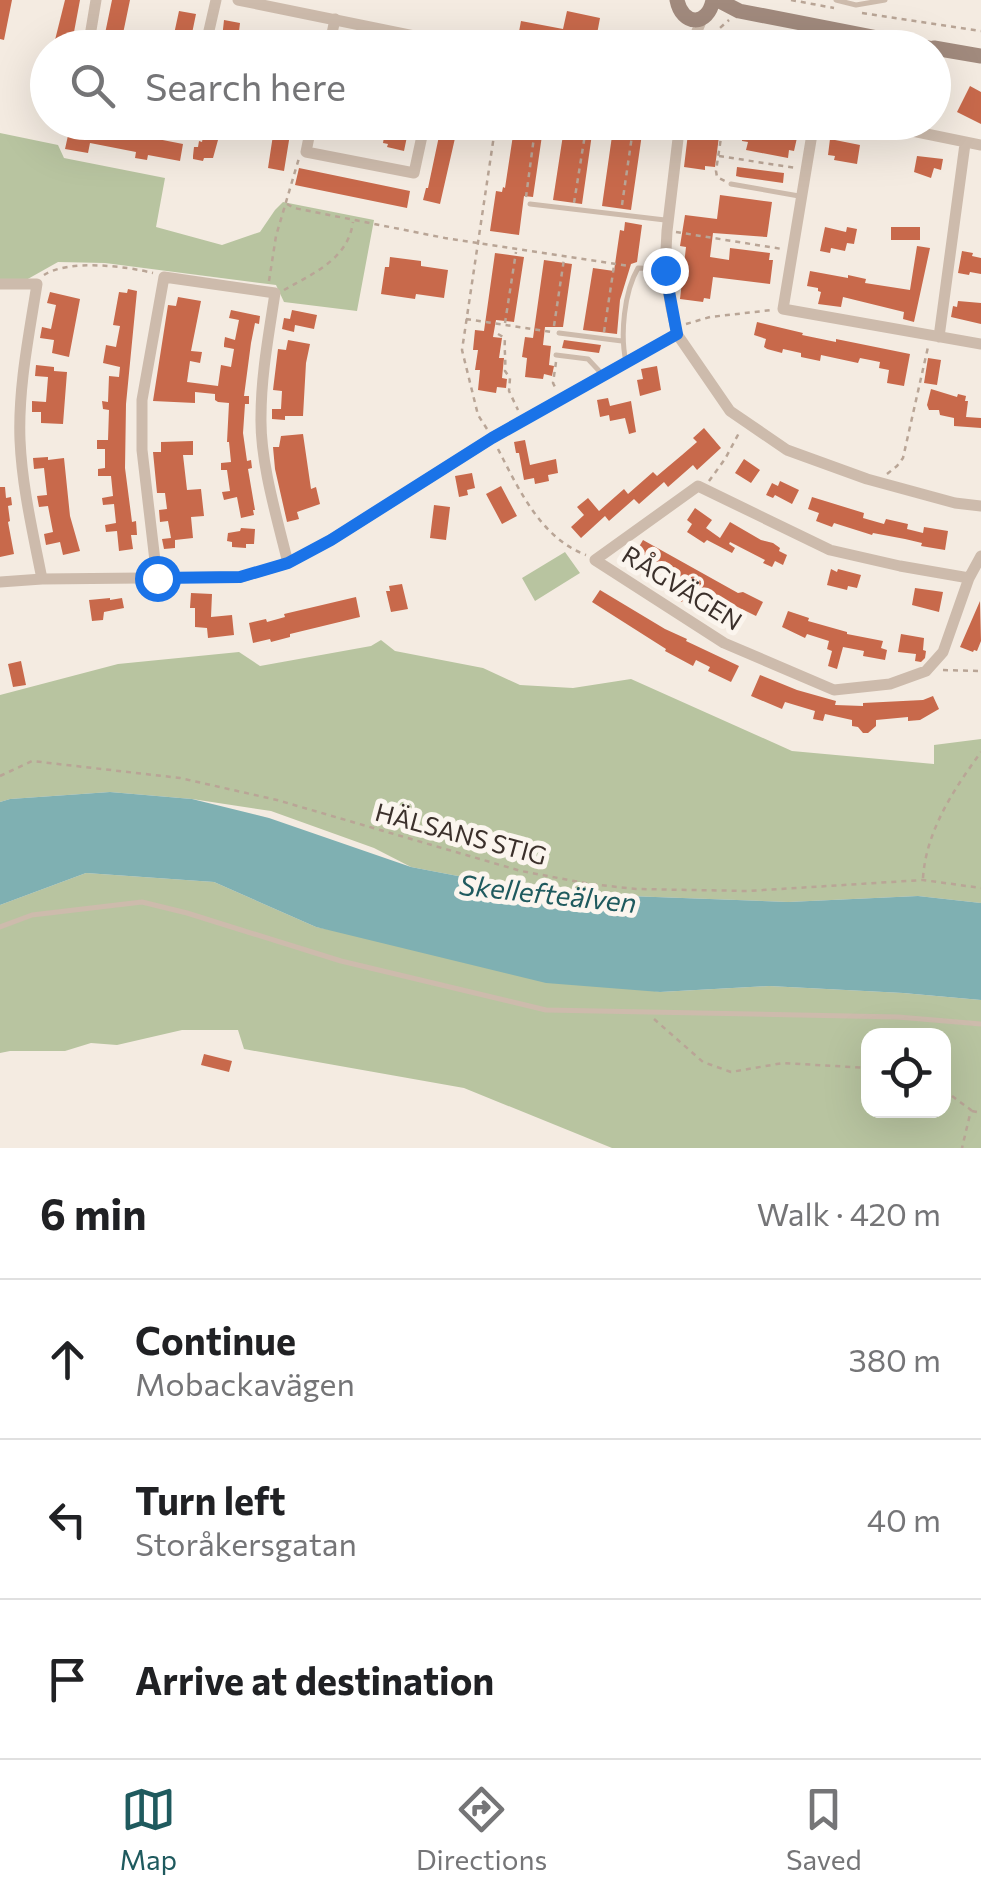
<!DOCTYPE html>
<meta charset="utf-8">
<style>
body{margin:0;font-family:Commissioner,sans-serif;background:#f2f2f2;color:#202124}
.controls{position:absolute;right:30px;bottom:30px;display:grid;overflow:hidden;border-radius:20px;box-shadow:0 10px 40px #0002}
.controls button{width:90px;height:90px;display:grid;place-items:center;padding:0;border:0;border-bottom:2px solid #e0e0e0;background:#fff;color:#202124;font:50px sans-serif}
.stop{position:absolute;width:30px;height:30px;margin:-22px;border:8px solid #1a73e8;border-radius:50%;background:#fff}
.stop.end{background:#1a73e8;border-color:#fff;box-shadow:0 2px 10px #0008}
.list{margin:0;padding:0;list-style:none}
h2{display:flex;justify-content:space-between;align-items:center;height:130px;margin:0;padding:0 40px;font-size:42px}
h2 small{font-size:32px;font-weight:400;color:#757577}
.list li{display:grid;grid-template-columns:65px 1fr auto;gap:30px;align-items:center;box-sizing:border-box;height:160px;padding:0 40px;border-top:2px solid #e0e0e0}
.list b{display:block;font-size:38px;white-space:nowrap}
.list p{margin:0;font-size:32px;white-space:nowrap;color:#757577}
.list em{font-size:32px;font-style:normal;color:#757577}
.icon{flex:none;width:55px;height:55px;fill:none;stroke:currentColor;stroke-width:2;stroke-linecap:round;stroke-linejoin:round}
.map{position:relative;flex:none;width:981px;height:1148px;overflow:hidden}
.search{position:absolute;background:#fff;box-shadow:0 10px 40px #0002;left:30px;right:30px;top:30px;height:110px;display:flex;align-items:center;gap:25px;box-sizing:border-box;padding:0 35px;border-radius:55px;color:#757577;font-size:38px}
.sheet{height:610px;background:#fff}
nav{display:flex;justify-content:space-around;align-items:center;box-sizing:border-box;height:140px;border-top:2px solid #e0e0e0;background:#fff;font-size:28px;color:#757577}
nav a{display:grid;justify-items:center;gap:5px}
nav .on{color:#1f5a5e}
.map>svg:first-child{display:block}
.green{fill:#b8c4a0;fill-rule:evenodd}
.water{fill:#7fb0b2}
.building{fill:#c8694b}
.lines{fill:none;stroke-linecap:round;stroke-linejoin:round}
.path{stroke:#b9a596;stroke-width:2.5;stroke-dasharray:5 5;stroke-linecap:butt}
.lane{stroke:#cdbbac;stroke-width:5}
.street{stroke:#cdbbac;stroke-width:11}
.secondary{stroke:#a18a7d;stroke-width:15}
.route{stroke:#1a73e8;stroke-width:12}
.labels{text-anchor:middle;stroke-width:10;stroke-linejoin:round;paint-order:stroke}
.street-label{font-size:25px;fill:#3b302b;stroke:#fbf5ee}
.water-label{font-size:28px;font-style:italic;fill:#1f5a5e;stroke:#fbf5ee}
</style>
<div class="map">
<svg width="981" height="1148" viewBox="0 0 981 1148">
<rect width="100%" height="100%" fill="#f4ebe1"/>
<path class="green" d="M0,133l58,12 6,13 101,20 -9,49 66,18 38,-13 15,-22 8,-8 91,18 -17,91 -73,-9 -8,-17 -171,-22 -47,-1 -32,18 -26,-1z
M565,552l15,21 -45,28 -13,-23z
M381,640l14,11 88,17 37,17 53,3 58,-9 161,72 142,13v-19l47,-6v164l-63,-7 -130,6 -241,-9 -136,-26 -37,-19 -103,-37 -79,-12 -82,-7 -100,7 -10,3v-107l118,-31 121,-12 21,14 111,-20z
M86,873l128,9 102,45 344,65 109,-6 134,7 78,7v148h-369l-148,-60 -220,-39 -6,-19h-56l-65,15 -26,-2 -26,8h-55l-10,2v-148zM868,1036h76v74h-76z"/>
<path class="water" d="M110,792l82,7 77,19 142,49 136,26 241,9 130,-6 63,7v97l-78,-7 -134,-7 -109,6 -114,-9 -230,-56 -102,-45 -128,-9 -86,32v-103l10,-3z"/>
<path class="building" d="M0,0h12l-8,40 -4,-1z
M65,0h15l-9,48h-18z
M112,0h18l-10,48h-18z
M179,11l17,3 -7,34h-18z
M567,11l33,7 -3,16 -5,-1 -1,4 -23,-5 -2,10 -19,-4 -1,5 -28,-6 3,-16 42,8z
M224,20l16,3 -3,25h-16z
M970,86l11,6v32l-24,-12z
M71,122l112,22 -3,17 -32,-6 -1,5 -12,-2 1,-6 -46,-9 -2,10 -23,-4z
M206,122h17l-10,36h-9l-1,3 -10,-2v-3l1,-9h4l1,-6 3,1z
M275,122h17l-8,49 -16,-3z
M321,122h21l13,4 -2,8 -14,-4 -1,7 -17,-4z
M392,122h18l-6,29 -17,-4 1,-3 -5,-1 3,-19 6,1z
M442,122h11l5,3 -18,79 -17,-4 3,-12h2z
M515,122h29l-11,75 -9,-1 -5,39 -29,-4 6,-40 6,1 1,-5 2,1z
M565,122h17v3l11,2 -11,77 -29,-4z
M614,122l18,2 -1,8 11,2 -11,76 -29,-4z
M745,122h22l32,7 -5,22 -5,-1 -1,8 -42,-8 2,-8 -6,-1v-3z
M692,123l28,6 -5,38 -10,-1v4l-21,-3 5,-42z
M830,139l30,6 -3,19 -23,-4 1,-4 -7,-1z
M917,156l26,3 -2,11 -7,-2 -3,10 -17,-6z
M737,167l47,6 -1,10 -43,-6 -4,-1z
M299,168l111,23 -3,17 -112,-23z
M720,195l52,7 -5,35 -54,-4 -3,24 19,3 1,-12 40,5 -1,7h4l-3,24 -57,-7 -3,22 -6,-1 -1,4 -23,-3 6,-52 -6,-1 5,-31 32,4z
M625,222l17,3 -5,37 -6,2 -11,36 -3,34 -34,-4 10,-62 21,3 6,-41 4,1z
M825,227l21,5 1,-5 10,2 -3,15 -7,-1 -2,8 -14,-3 -1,5 -10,-2z
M891,227h29v13h-29z
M917,246l13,2 -16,74 -11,-3 1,-7 -61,-15 -2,10 -23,-3 3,-12 -3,-1v-3l-11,-2 3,-15 38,7v-3l18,4 -1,4 45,7z
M962,251l11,2 -1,3 9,2v16l-11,-2 -1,3 -11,-2z
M495,253l29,4 -10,65 -18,-2 -3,17 9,1 -3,20h5l-2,20 5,1 -1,9 -9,-1 -1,6 -18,-3 2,-20h-5l3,-20h-5l2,-20 9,1z
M390,257l31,4v5l27,4 -4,28 -28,-4 -1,5 -34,-5 4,-27h4z
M544,260l28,4 -9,63h-18l-2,18 8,1 -2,19 5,1 -2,10 -8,-2 -1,5 -18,-2 2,-19 -5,-1 3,-20 8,1z
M128,289l9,2 -11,113 -1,64 7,54 4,-1 1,14h-6l2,14 -14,2 -2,-20 -11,1 -1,-7 11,-2 -2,-19 -11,1 -1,-7 11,-2 -2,-20h-13v-7l7,-1v-19h-8v-9h11l1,-30 -6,-1 -1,-8 6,1 1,-26 10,1 1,-10 -17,-4 3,-18 10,2 4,-21 -7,-1 6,-33 8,1z
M50,292l30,7 -11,58 -17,-4 2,-13 -14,-2 2,-11 9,2 5,-24 -9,-2z
M178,297l23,4 -10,50 11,1 -2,11 -10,-2 -3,21 31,4 3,-21 10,2 3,-18 -10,-2v-3l1,-7 10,3 4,-20 -10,-2 2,-8 29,6 -1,8 -4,-1 -4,20 -7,53h5v8h-4l-2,29 4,28 4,-1 1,8 -4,1 7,41h-2l1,5 -13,3 -4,-21 -13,3 -2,-8 8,-1 -3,-21h-6v-7l10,-1 -2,-20h-2l2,-39 -11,-1 -3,-2v-6l-20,-2v11l-42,-2 15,-96 8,1z
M958,301l23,2v21l-30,-7 2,-11 4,1z
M292,310l25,5 -3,14 -19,-4 -1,7 -12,-3 2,-11 6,1z
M757,322l46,11 -1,2 34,7v-3l74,15 -6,32 -17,-3 2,-13 -10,-2 1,-6 -20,-4 -2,5 -37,-8 -1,6 -19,-4v-4l-18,-4 -1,4 -15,-4 -3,-2 2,-8 -12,-4z
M288,340l22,4 -4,19 -3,53h-18v4l-13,-1v-10h9l1,-18 -9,-1 5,-41 8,1z
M564,340l37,5 -2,8 -37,-5z
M928,358l13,2 -4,25 -13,-2z
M36,365l18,2v4l13,1 -4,52 -22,-1v-11h-9v-11l14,1 2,-25 -13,-1z
M657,366l4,24 -21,6 -3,-16 6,-1 -2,-10z
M931,389l26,8 1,-3 8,2 -1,5h3l-2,16 15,1v10l-27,-2v-8l-14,-3 -1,-5h-10l-2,-5z
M608,398l2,8 21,-5 5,31 -7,2 -4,-16 -15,3 -1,-6 -9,2 -3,-17z
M704,428l17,20 -24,22 -4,-5 -25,22 -4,-5 -25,22 -5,-5 -25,22 -4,-5 -24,22 -10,-11 13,-12 -7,-8 11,-9 11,13 25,-22 4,5 25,-22 4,4 25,-21 15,-13 -4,-4z
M303,434l8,55 5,-2 4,17 -23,8 2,7 -12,3 -12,-53 -2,-22h6l2,-11z
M525,440l5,25 26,-6 2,14 -10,2 1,6 -14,3 -1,-6 -10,2 -5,-27h-3l-2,-11z
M193,441v14h-10l4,35 14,-1 3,27 -13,1 2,21 -18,2v8l-11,1 -2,-10 9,-1 -3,-17 -8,1 -1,-12 8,-1 -2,-16h-8l-4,-41h8v-10z
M48,457v3l16,-2 6,58 10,35 -17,4 -3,-13 -14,3 -2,-11 9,-2 -5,-26 -9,1 -2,-11 10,-1 -3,-27 -10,1 -1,-11z
M744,459l16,11 -9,13 -16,-10z
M472,473l3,15 -8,2 1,5 -9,2 -4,-21z
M780,481l19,9 -7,14 -17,-9 -2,3 -7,-3 6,-12 6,3z
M501,486l16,30 -15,8 -16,-30z
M0,487h5l1,11 5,-1 1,8 -4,1 2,15 -2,1 6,32 -14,3z
M812,497l52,16 -1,5 21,6 2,-5 22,5 -1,5 16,4 1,-6 24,4 -3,19 -24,-4 1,-3 -17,-4 -32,-6 -1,2 -38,-12 -2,4 -16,-6 3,-8 -11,-4z
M434,505l16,2 -4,33 -16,-2z
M695,508l17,12 -6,8 14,10 10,-16 31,18 12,3 7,5 -1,3 8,4 -4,10 -8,-4 -3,6 -9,-4 2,-3 -35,-18 -1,2 6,4 -3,5 -25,-13 -3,3 -17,-11 5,-8 -5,-4z
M241,528l14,1 -1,15h-8v4l-14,-1v-5l-5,-1 1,-8 12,-2z
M643,540l95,53 5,-1 20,10 -7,14 -65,-32 -9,18 -9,-5 9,-17 -28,-16 -3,5 -18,-12z
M831,569l6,3 1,-3 23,6 -4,13 -9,-2 -1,4 -20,-5z
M402,584l6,25 -17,3 -5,-21h4l-1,-5z
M915,588l28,4 -4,20 -27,-7z
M600,590l65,39 22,10 -1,2 53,25 -8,16 -23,-11 2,-4 -14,-7 -3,6 -28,-15 1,-2 -74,-47z
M191,593l21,1 -1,23 21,-2 2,20 -26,3 -1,-10 -12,-1v-19h-5z
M356,597l4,20 -70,17v3l-19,5 -1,-3 -17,4 -4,-20 17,-4 1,3 18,-5 -1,-3z
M110,598v2l12,-2 2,10 -20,4 -1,8 -11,1 -3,-21z
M980,601l1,40 -4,10 -3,-1 -1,2 -13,-5z
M788,611l21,7 -1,3 39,11v2l36,7 -2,7 6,2 -2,10 -22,-4 1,-5 -21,-4 -6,22 -9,-3 4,-15 -5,-2 2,-8 -22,-7 -2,4 -23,-11z
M901,634l23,4 -1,12 3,1 -1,7 -4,4 -6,-1 1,-7 -18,-2z
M21,661l5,24 -13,2 -5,-23z
M760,675l37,15 39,11 -1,4 28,1v-3l60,-3 10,-4 6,13 -19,11 -12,1v-4l-32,3v6l-8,7h-5l-5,-6 -6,-1v-6l-27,-6 -2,7 -10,-2 2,-8 -30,-9 -3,7 -31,-13z
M204,1054l28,7 -3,11 -28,-7z"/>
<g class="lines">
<path class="path" d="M791,0l43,8
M862,13l119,18
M705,41l24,-21
M722,131l-6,40 1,6 8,4
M719,156l77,12
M526,197l10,-75
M574,203l13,-81
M287,204l7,4 151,30 184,28
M622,205l12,-83
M676,232l106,17
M44,275c25,-16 81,-9 109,-2
M269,281l7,-45 23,-78
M284,290c30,-17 64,-31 69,-68
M466,319l86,13
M505,323l11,-71
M686,324l24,-7 62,-7
M554,326l10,-67
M604,332l10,-66
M498,334l7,4c-1,12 1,21 0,33l5,7 -1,13 9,19
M556,362l-3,21 3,6
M487,429l-9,-14 -16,-65 34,-228
M498,449c21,41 43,89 88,106
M887,474l10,-8 6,-8 25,-111
M709,481l16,-22 14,-26
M943,670l38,1
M0,776l32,-15 148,17 97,22 244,71 69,13 46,5 112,2 175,-11 58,8
M923,878c3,-47 31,-89 58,-126
M654,1019l49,43 28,10 52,-9 85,5
M944,1090l27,20 -9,38
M972,1111l9,2"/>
<path class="lane" d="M836,0l20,5 29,-5
M661,122l16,3
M731,184l68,12
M530,204l135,16
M559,333l63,8
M556,355l32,4 14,15
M626,362c-6,-27 -2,-70 12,-94l25,1
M0,927l32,-12 110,-13 45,11 154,48 205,49 352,7 83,7"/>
<path class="street" d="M238,0l235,48
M88,48l8,-48
M205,48l11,-48
M329,48l6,-29
M690,48l12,-29
M159,122l27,6 2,-6
M312,122l-6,30 108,21 11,-51
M680,122l-13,109 -2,39 6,37 6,27 53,77 57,39 80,29 88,24 26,3
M814,122l-31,187 198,35
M868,122l113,23
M0,284h37c-8,51 -19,104 -17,156 2,47 13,93 22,139
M939,337l26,-193
M157,578l-15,-128v-50l22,-123 111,16c-6,40 -14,82 -14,124 -1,45 16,101 27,146
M969,578l-69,-12 -70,-16 -132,-64 -103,74 129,83 110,47 56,-6 36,-13 17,-19 26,-74 12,-22
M0,582l42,-3 199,-2 47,-14 43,-23 161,-102 185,-104"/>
<path class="secondary" d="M677,0c5,26 31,27 36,0
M718,0l21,11 190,37
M934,48l47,8"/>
</g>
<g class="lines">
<path class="route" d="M157,578l83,-1 48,-14 43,-23 161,-102 185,-104 -12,-64"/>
</g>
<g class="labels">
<g class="street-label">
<text transform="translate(682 588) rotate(32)" y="9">RÅGVÄGEN</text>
<text transform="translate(461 834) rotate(15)" y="9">HÄLSANS STIG</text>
</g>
<g class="water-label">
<text transform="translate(548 894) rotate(6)" y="10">Skellefteälven</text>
</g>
</g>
</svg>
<div class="controls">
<button><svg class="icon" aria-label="locate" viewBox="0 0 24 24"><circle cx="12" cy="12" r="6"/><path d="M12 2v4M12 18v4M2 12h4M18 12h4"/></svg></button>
</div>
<div class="stop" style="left:157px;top:578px"></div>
<div class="stop end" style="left:665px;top:270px"></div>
<div class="search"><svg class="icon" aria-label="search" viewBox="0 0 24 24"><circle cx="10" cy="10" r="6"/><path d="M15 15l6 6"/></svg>Search here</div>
</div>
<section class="sheet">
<h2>6 min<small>Walk · 420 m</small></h2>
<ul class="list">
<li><svg class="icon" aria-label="ahead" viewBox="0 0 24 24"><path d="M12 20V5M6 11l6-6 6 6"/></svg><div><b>Continue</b><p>Mobackavägen</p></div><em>380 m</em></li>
<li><svg class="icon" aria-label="left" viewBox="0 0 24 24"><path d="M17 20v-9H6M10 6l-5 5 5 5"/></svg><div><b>Turn left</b><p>Storåkersgatan</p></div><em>40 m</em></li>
<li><svg class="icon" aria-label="arrive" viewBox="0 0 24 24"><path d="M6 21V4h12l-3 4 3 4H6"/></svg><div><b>Arrive at destination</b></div></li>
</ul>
</section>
<nav>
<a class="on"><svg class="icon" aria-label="map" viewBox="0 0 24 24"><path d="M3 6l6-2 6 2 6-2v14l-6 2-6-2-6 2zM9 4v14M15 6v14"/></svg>Map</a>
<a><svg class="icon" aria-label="directions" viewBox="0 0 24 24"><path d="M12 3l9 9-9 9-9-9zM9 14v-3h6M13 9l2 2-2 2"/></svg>Directions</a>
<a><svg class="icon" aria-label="saved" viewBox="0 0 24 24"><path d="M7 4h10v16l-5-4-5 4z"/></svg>Saved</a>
</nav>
